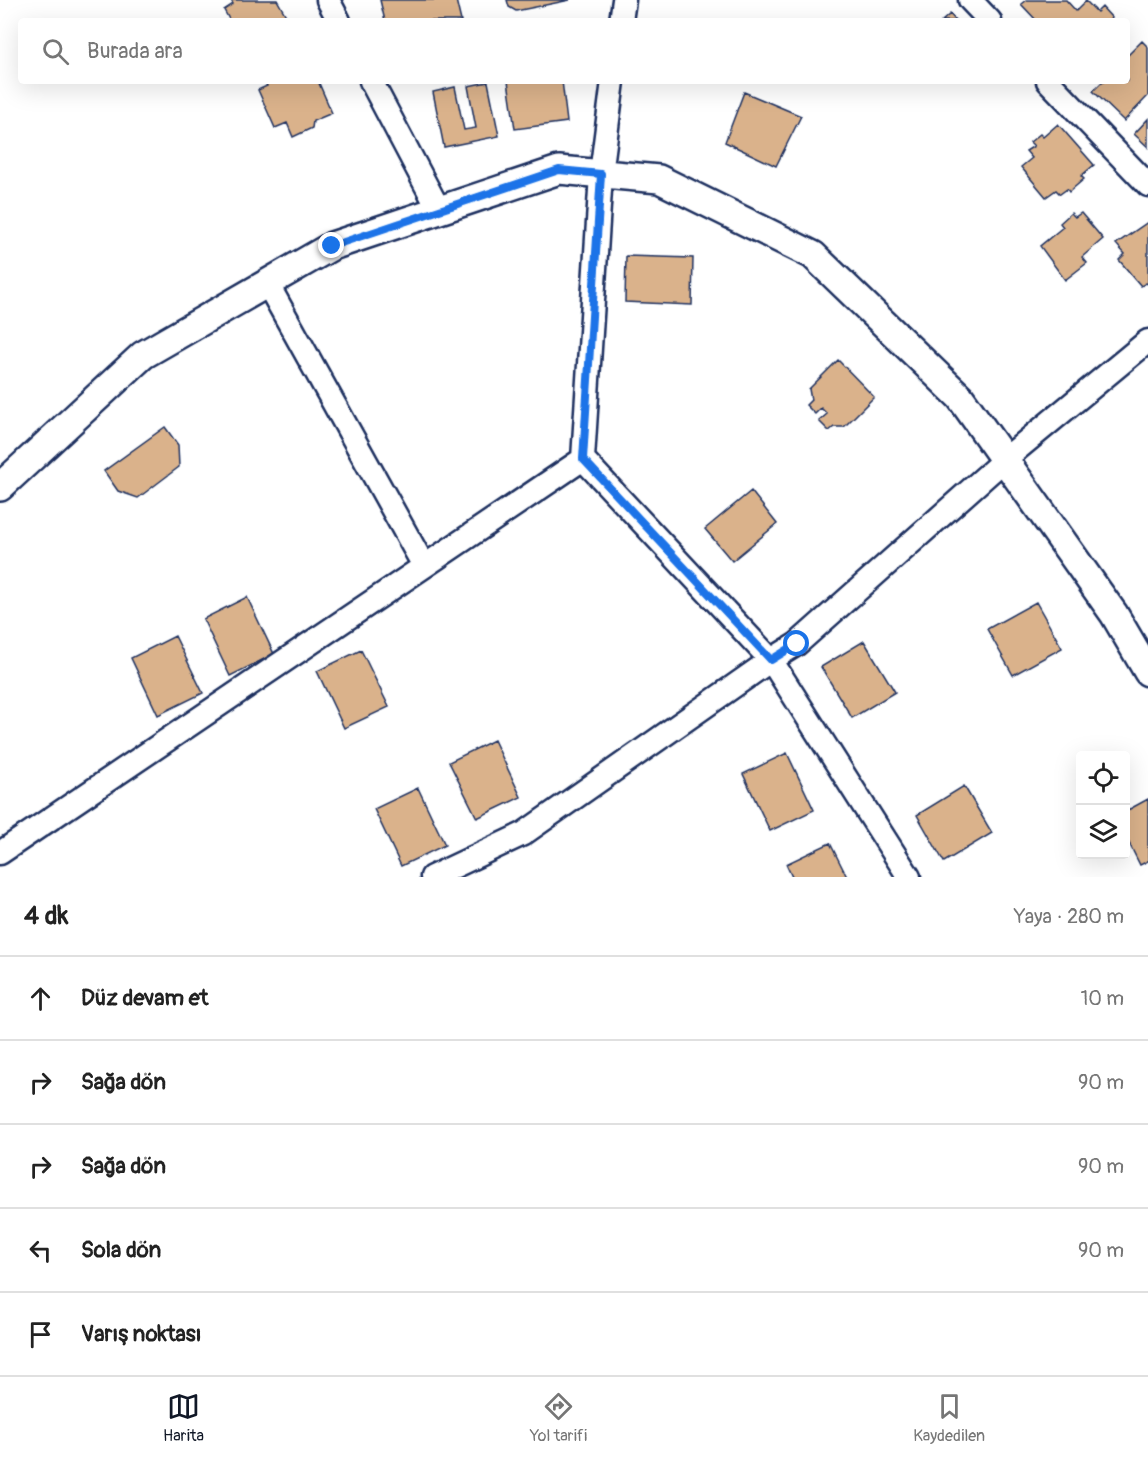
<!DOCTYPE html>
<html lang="tr">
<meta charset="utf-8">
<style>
body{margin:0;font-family:Pangolin,sans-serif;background:#f2f2f2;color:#222}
.controls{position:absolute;right:18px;bottom:18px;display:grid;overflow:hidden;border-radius:6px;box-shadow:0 6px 24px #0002}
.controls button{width:54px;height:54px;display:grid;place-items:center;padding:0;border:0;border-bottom:2px solid #e0e0e0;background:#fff;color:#222;font:30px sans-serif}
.stop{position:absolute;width:18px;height:18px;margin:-14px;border:4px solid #1a73e8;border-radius:50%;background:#fff}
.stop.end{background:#1a73e8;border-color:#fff;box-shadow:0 2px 6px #0008}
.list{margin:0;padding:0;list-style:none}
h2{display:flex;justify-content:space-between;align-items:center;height:78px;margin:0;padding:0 24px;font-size:26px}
h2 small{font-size:20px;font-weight:400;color:#767676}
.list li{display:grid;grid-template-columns:39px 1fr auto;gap:18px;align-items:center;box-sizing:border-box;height:84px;padding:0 24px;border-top:2px solid #e0e0e0}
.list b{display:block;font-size:22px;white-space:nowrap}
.list em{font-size:20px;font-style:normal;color:#767676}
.icon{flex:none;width:33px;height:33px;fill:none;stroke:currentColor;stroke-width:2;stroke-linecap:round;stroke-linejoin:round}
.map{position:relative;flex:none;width:1148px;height:877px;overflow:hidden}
.search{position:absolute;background:#fff;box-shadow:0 6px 24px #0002;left:18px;right:18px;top:18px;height:66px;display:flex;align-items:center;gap:15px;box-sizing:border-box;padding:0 21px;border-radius:6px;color:#767676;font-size:22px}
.sheet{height:498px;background:#fff}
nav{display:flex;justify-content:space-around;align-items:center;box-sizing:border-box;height:84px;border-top:2px solid #e0e0e0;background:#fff;font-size:16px;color:#767676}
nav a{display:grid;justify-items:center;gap:3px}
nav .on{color:#111827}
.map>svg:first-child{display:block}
.building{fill:#dab28b;stroke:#1b2f5e;stroke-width:1.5}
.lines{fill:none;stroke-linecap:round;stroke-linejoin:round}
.minor-casing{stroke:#1b2f5e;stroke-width:27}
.tertiary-casing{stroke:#1b2f5e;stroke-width:32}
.minor{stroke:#fff;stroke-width:22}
.tertiary{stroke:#fff;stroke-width:27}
.route{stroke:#1a73e8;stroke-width:8}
</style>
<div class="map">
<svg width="1148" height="877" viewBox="0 0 1148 877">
<rect width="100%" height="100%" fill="#fff"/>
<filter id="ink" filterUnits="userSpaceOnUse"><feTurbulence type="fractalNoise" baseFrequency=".0167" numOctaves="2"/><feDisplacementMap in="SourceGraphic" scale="12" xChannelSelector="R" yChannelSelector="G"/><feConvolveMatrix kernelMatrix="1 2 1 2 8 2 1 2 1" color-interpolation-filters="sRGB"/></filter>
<g filter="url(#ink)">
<path class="building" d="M231,0h46l12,21h-59l-6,-11 9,-6z
M380,0h76l5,21h-76z
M507,0h63l-54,11 -7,-4z
M1026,0h40l10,11 10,-10 11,11 5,-5 10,11 -4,3h-71l-16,-17z
M950,14l6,7h-14z
M1142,41l6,6v49l-24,25 -31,-30 10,-10h24v-25z
M264,81h54l14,32 -19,8 -1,7 -19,9 -6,-14 -12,5 -17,-38 9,-4z
M508,81h54l5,41 -52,7z
M488,82l11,54 -55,11 -11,-55 22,-5 9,43 12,-2 -8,-42z
M744,92l57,24 -25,50 -51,-24z
M1148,119v28l-14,-13z
M1058,124l36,41 -13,11 3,3 -15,13 -2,-3 -7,5 -4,-4 -10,7 -25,-30 11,-9 -6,-7 8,-5 -4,-4 10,-8 3,3z
M1071,213l4,4 6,-4 22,26 -21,18 5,6 -22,17 -25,-34 23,-19 -3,-4z
M1148,222v62l-2,-1 -5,3 -22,-26 6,-6 -9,-10z
M626,256l67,2 -1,47 -67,-3z
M838,360l36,37 -30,30h-10l-5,4 -10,-10 8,-7 -6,-6 -6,6 -9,-9 5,-5 -2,-11z
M165,427l13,18 1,22 -41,31 -20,-7 -14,-20z
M751,491l26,33 -45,37 -27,-32z
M247,597l27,57 -44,22 -27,-57z
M1036,602l26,46 -49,27 -26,-46z
M175,636l28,57 -45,22 -27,-57z
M864,641l31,51 -43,26 -31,-51z
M361,650l28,57 -45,21 -27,-57z
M494,740l27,57 -44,21 -28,-56z
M787,753l27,57 -44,21 -27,-57z
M964,786l28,47 -48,29 -27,-47z
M418,788l27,57 -44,21 -27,-57z
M1148,799v62l-8,4 -14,-28v-26z
M830,843l17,34h-55l-6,-13z"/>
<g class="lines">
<defs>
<path id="minor" d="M328,0l11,21
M970,0l20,21
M621,21l3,-21
M371,81l68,129
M613,81l-12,93 -18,285 188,201 26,-16 207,-184 144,-119
M1048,81l100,104
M267,283l157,283
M0,853l583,-394
M432,877l91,-43 248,-174 138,217"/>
<path id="tertiary" d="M0,487l143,-132 189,-109 227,-76 100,9 154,76 147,142 154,217 34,58"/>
</defs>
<use href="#minor" class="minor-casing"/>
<use href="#tertiary" class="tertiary-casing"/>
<use href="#minor" class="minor"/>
<use href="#tertiary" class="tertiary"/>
</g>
</g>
<g class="lines" filter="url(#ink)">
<path class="route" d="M332,246l227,-76 42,4 -18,285 188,201 26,-16"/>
</g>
</svg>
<div class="controls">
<button><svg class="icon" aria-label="locate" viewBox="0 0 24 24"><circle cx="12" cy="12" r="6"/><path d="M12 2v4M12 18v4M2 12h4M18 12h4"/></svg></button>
<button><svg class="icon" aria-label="layers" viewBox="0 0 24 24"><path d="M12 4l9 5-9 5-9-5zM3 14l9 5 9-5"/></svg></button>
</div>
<div class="stop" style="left:797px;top:644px"></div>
<div class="stop end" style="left:332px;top:246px"></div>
<div class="search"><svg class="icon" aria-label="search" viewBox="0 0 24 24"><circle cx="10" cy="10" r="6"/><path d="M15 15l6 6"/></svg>Burada ara</div>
</div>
<section class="sheet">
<h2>4 dk<small>Yaya · 280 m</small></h2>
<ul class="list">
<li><svg class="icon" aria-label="ahead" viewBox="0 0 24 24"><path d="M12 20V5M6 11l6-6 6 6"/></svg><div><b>Düz devam et</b></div><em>10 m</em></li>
<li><svg class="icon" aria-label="right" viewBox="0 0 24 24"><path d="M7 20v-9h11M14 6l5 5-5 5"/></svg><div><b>Sağa dön</b></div><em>90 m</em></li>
<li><svg class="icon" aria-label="right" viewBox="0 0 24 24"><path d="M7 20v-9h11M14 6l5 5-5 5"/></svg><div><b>Sağa dön</b></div><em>90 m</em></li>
<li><svg class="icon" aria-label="left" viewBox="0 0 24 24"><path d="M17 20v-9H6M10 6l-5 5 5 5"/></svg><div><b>Sola dön</b></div><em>90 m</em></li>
<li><svg class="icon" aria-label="arrive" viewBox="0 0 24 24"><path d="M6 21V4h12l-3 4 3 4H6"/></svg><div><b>Varış noktası</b></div></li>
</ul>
</section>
<nav>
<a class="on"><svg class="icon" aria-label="map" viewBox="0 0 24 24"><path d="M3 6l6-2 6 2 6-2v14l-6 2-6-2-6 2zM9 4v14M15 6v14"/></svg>Harita</a>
<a><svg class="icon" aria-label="directions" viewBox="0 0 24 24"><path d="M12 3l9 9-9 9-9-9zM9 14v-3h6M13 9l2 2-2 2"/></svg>Yol tarifi</a>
<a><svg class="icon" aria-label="saved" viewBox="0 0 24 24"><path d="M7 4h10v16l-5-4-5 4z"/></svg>Kaydedilen</a>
</nav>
